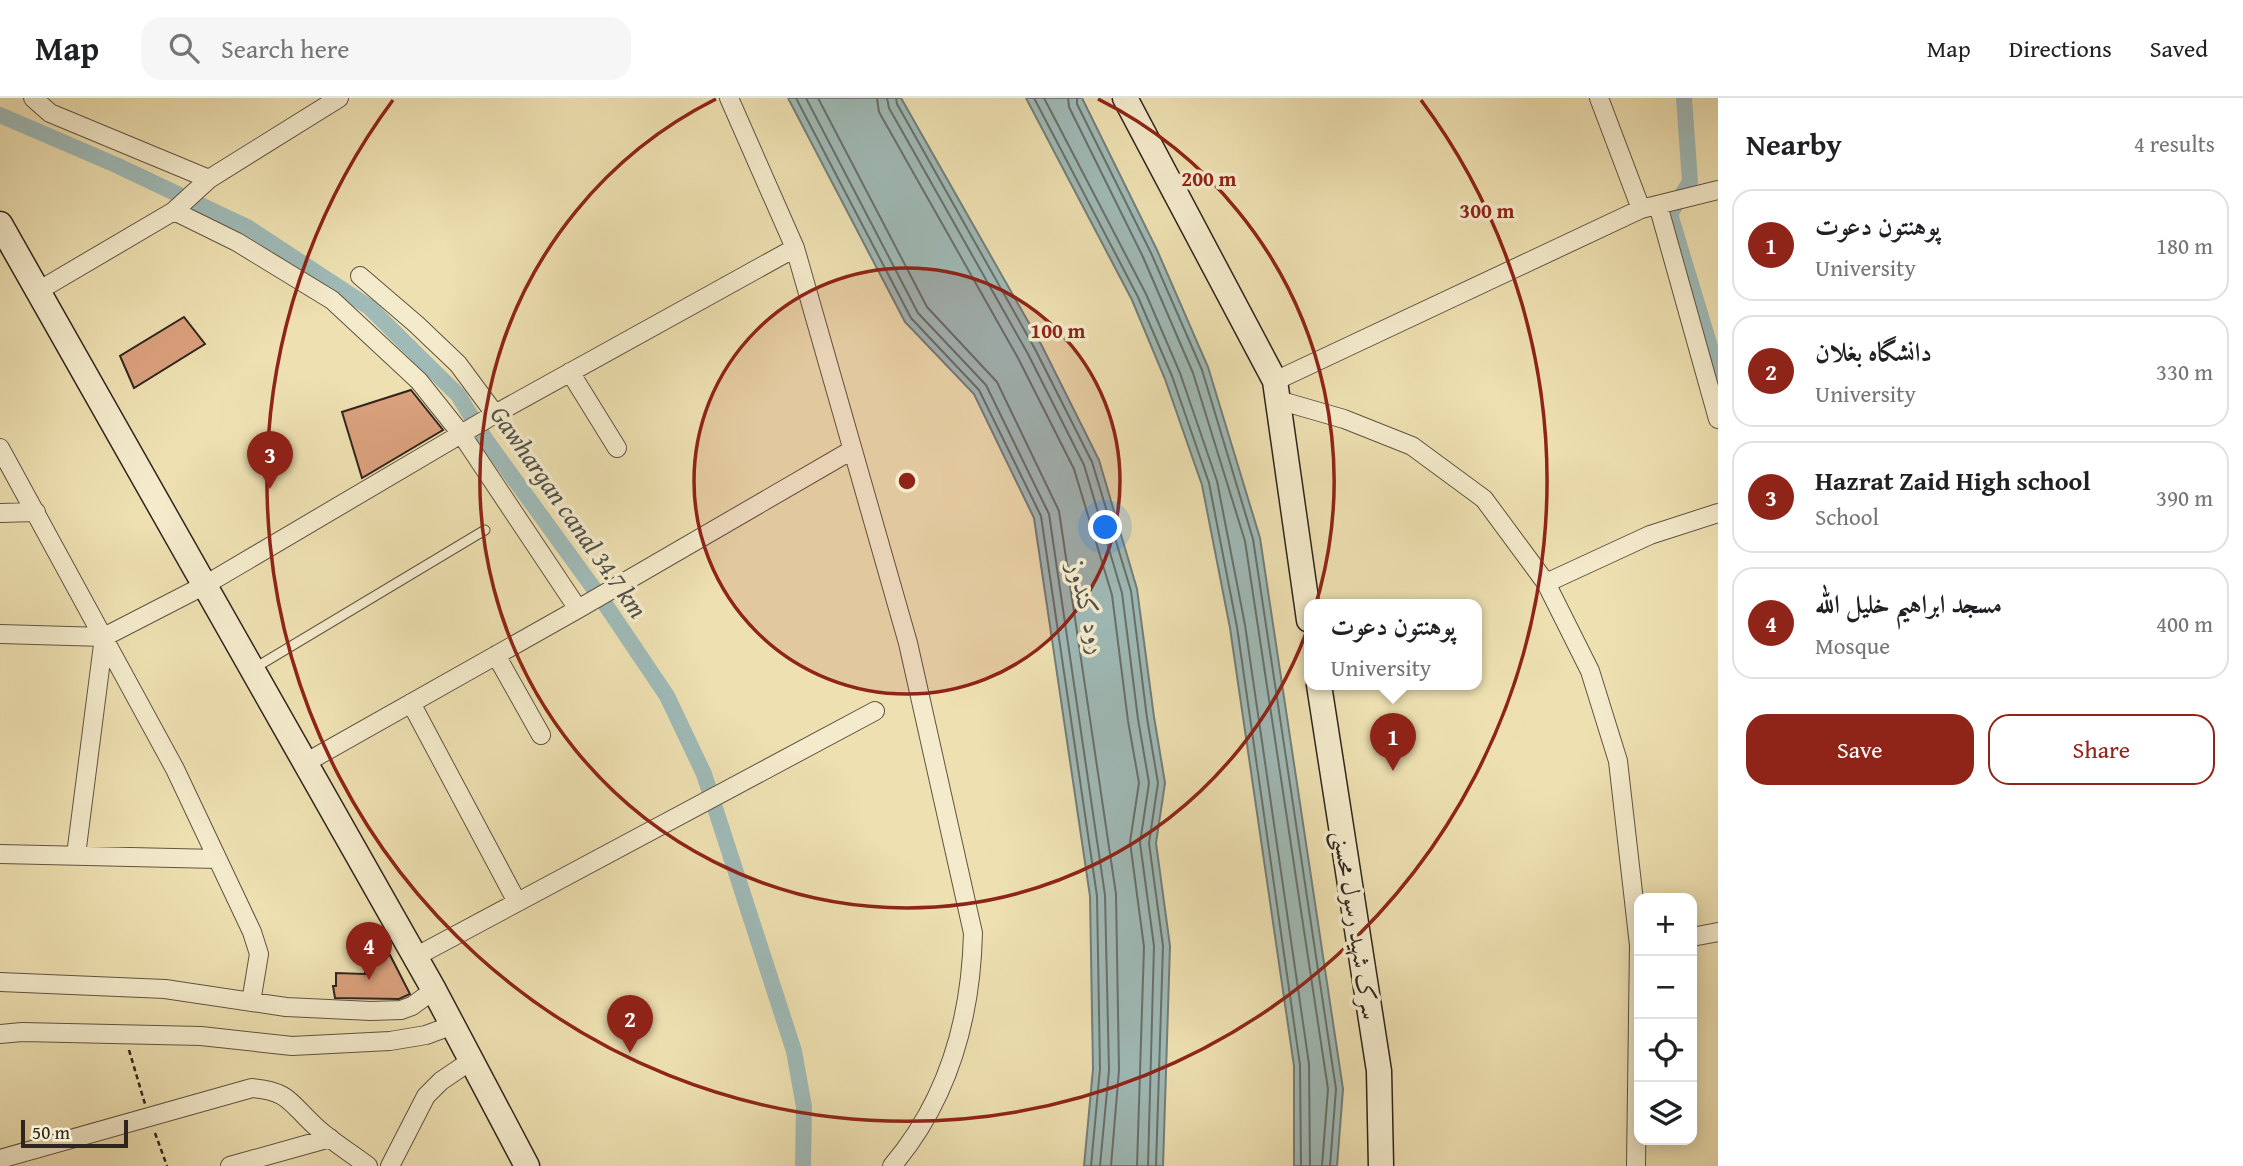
<!DOCTYPE html>
<meta charset="utf-8">
<style>
body{margin:0;font-family:"Gentium Book Plus",Amiri,serif;background:#f6f6f6;color:#202124}
.controls{position:absolute;right:21px;bottom:21px;display:grid;overflow:hidden;border-radius:14px;box-shadow:0 4px 18px #0003}
.controls button{width:63px;height:63px;display:grid;place-items:center;padding:0;border:0;border-bottom:2px solid #e0e0e0;background:#fff;color:#202124;font:35px sans-serif}
.scale{position:absolute;left:21px;bottom:18px;width:107px;box-sizing:border-box;padding-left:7px;border:4px solid #30251e;border-top:0;font-size:19px;line-height:24px;white-space:nowrap;color:#30251e;-webkit-text-stroke:5px #f4ebcc;paint-order:stroke}
.you{position:absolute;left:1106px;top:430px;width:24px;height:24px;margin:-18px;border:5px solid #fff;border-radius:50%;background:#1a73e8;box-shadow:0 0 0 10px #1a73e833}
.badge{display:grid;place-items:center;width:46px;height:46px;border-radius:50%;background:#8f2418;color:#fff;font-size:23px;font-weight:700}
.pin{position:absolute;translate:-50% -58px;filter:drop-shadow(0 2px 4px #0008)}
.pin::after{content:'';position:absolute;top:37px;width:24px;height:21px;background:inherit;clip-path:polygon(0 0,100% 0,50% 100%)}
.popup{position:absolute;left:1304px;top:501px;width:178px;height:91px;box-sizing:border-box;display:grid;place-content:center;border-radius:14px;background:#fff;filter:drop-shadow(0 2px 5px #0005);font-size:23px;white-space:nowrap;color:#757577}
.popup b{font-size:26px;color:#202124}
.popup::after{content:'';position:absolute;left:50%;top:100%;margin-left:-14px;border:14px solid transparent;border-top-color:#fff}
.list{margin:0;padding:0;list-style:none}
h2{display:flex;justify-content:space-between;align-items:center;height:91px;margin:0;padding:0 28px;font-size:30px}
h2 small{font-size:23px;font-weight:400;color:#757577}
.list li{display:grid;grid-template-columns:46px 1fr auto;gap:21px;align-items:center;box-sizing:border-box;height:112px;margin:0 14px 14px;padding:0 14px;border:2px solid #e0e0e0;border-radius:21px}
.list b{display:block;font-size:26px;white-space:nowrap}
.list p{margin:0;font-size:23px;white-space:nowrap;color:#757577}
.list em{font-size:23px;font-style:normal;color:#757577}
.actions{display:flex;gap:14px;padding:21px 28px}
.actions a{flex:1;padding:16px 0;border:2px solid #8f2418;border-radius:21px;text-align:center;font-size:24px;color:#8f2418}
.actions .main{background:#8f2418;color:#fff}
.icon{flex:none;width:38px;height:38px;fill:none;stroke:currentColor;stroke-width:2;stroke-linecap:round;stroke-linejoin:round}
.map{position:relative;flex:none;width:1718px;height:1068px;overflow:hidden}
header{display:flex;align-items:center;gap:42px;box-sizing:border-box;height:98px;padding:0 35px;background:#fff;border-bottom:2px solid #e0e0e0}
header strong{font-size:33px}
nav{display:flex;gap:38px;margin-inline-start:auto;font-size:24px}
.search{width:490px;height:63px;background:#f6f6f6;display:flex;align-items:center;gap:18px;box-sizing:border-box;padding:0 24px;border-radius:21px;color:#757577;font-size:26px}
main{display:flex}
aside{flex:1;background:#fff}
.map>svg:first-child{display:block}
.water{fill:#9fbab7;stroke:#737e7a;stroke-width:2}
.lines{fill:none;stroke-linecap:round;stroke-linejoin:round}
.shore{stroke:#68706a;stroke-width:2}
.canal{stroke:#9fbab7;stroke-width:16}
.building{fill:#daa17c;stroke:#30251e;stroke-width:2}
.lane-casing{stroke:#605443;stroke-width:11}
.street-casing{stroke:#605443;stroke-width:20}
.secondary-casing{stroke:#30251e;stroke-width:27}
.path{stroke:#30251e;stroke-width:2.5;stroke-dasharray:5 3.5;stroke-linecap:butt}
.lane{stroke:#f4ebcc;stroke-width:9}
.street{stroke:#f4ebcc;stroke-width:18}
.secondary{stroke:#f4ebcc;stroke-width:24}
.ring{fill:none;stroke:#8f2418;stroke-width:3.5}
.labels{text-anchor:middle;stroke-width:7;stroke-linejoin:round;paint-order:stroke}
.street-label{font-size:24px;fill:#30251e;stroke:#f4ebcc}
.water-label{font-size:26px;font-style:italic;fill:#51524c;stroke:#f4ebcc}
.centre{fill:#8f2418;stroke:#f4ebcc;stroke-width:3.5}
.ring-label{font-size:21px;text-anchor:middle;font-weight:bold;fill:#8f2418;stroke:#f4ebcc;stroke-width:7;stroke-linejoin:round;paint-order:stroke}
</style>
<header>
<strong>Map</strong>
<div class="search"><svg class="icon" aria-label="search" viewBox="0 0 24 24"><circle cx="10" cy="10" r="6"/><path d="M15 15l6 6"/></svg>Search here</div>
<nav><a>Map</a><a>Directions</a><a>Saved</a></nav>
</header>
<main>
<div class="map">
<svg width="1718" height="1068" viewBox="0 0 1718 1068">
<rect width="100%" height="100%" fill="#eee0b1"/>
<filter id="stains"><feTurbulence type="fractalNoise" baseFrequency=".00286" numOctaves="4"/><feColorMatrix values="0 0 0 0 .2 0 0 0 0 .09 0 0 0 0 .02 0 0 0 .5 -.17"/></filter>
<radialGradient id="worn" r=".72"><stop offset=".6" stop-color="#630" stop-opacity="0"/><stop offset="1" stop-color="#630" stop-opacity=".3"/></radialGradient>
<path class="water" d="M788,0h113l141,248 57,114 38,129 17,128 11,66 -9,60 14,103 -7,220h-79l9,-97 -3,-173 -56,-378 -60,-124 -69,-72z
M1026,0h56l75,152 51,117 52,171 83,551 -6,77h-43v-100l-64,-438 -28,-143 -37,-106 -33,-79z"/>
<g class="lines">
<path class="shore" d="M796,0l115,220 68,72 62,126 56,380 3,173 -9,97
M806,0l112,215 68,72 63,129 56,381 4,175 -9,96
M818,0l109,209 70,75 62,129 57,383 3,176 -8,96
M877,0l2,14 139,246 56,111 38,126 16,126 11,62 -9,59 14,105 -7,219
M887,0l2,10 139,246 56,111 38,128 16,126 11,64 -9,60 14,103 -6,220
M896,0l1,6 138,245 57,113 39,129 16,127 11,65 -9,60 14,103 -7,220
M1034,0l104,199 34,79 37,107 28,144 63,438 1,101
M1044,0l102,196 34,79 37,108 28,144 64,439 1,102
M1068,0l1,9 74,150 50,116 52,168 83,548 -6,77
M1077,0v6l74,149 51,117 51,169 83,550 -6,77"/>
<path class="canal" d="M1684,0l6,84 -20,32 48,159
M0,17l116,50 131,62 122,80 89,88 28,45 119,164 62,92 37,78 90,277 10,56 -1,59"/>
</g>
<path class="building" d="M184,219l21,27 -71,44 -14,-32z
M411,292l32,40 -81,48 -20,-66z
M390,857l20,39 -11,5 -64,-1 -2,-12h3v-13l29,1v-9z"/>
<g class="lines">
<defs>
<path id="lane" d="M253,571l232,-139"/>
<path id="street" d="M33,0l17,15 159,66
M1599,0l42,111
M1658,107l60,214
M174,113l63,31 95,58 87,81 43,54 116,174
M795,150l113,395 65,290c-2,85 -25,167 -81,233
M360,178l56,48 42,40 37,50
M38,193l136,-80 35,-32 130,-81
M570,274l47,76
M1275,283l366,-172 77,-19
M1278,302l66,19 68,27 72,53 62,84 44,88 28,90 21,184 -3,221
M0,350l175,321 77,163 7,22 -8,48
M0,415l36,-1
M1546,485l104,-48 68,-22
M0,536l104,3 101,-52 290,-171 300,-166 -66,-150
M496,557l45,80
M411,605l106,199
M305,665l273,-154 274,-159
M0,756l217,5
M76,757l28,-218
M1692,839l26,-5
M415,859l460,-246
M0,884l165,7 121,18 85,4 30,-1 11,-4 22,-16
M0,936l22,-2 179,4 91,10 98,-5 36,-6 27,-10
M0,1061l252,-71c37,3 38,15 63,38 16,15 36,27 53,40
M230,1068l100,-28
M390,1068l36,-70 15,-15 31,-21"/>
<path id="secondary" d="M1125,0l150,283 34,239
M0,126l434,766 93,176
M1319,587l60,386 2,95"/>
</defs>
<use href="#lane" class="lane-casing"/>
<use href="#street" class="street-casing"/>
<use href="#secondary" class="secondary-casing"/>
<path class="path" d="M129,952l16,54
M155,1035l12,33"/>
<use href="#lane" class="lane"/>
<use href="#street" class="street"/>
<use href="#secondary" class="secondary"/>
</g>
<circle cx="907" cy="383" r="213" fill="#8f2418" fill-opacity=".12"/>
<g class="ring">
<circle cx="907" cy="383" r="213"/>
<path d="M1098 1A427 427 0 1 1 716 1"/>
<path d="M1421 2A640 640 0 1 1 393 2"/>
</g>
<g class="labels">
<g class="street-label">
<text transform="translate(1356 827) rotate(81)" y="8">سرک شهید رسول محسنی</text>
</g>
<g class="water-label">
<text transform="translate(569 414) rotate(55)" y="9">Gawhargan canal 34.7 km</text>
<text transform="translate(1088 510) rotate(76)" y="9">رود کندوز</text>
</g>
</g>
<circle cx="907" cy="383" r="10" class="centre"/>
<g class="ring-label">
<text x="1209" y="88">200 m</text>
<text x="1487" y="120">300 m</text>
<text x="1058" y="240">100 m</text>
</g>
<rect width="100%" height="100%" filter="url(#stains)"/>
<rect width="100%" height="100%" fill="url(#worn)"/>
</svg>
<div class="controls">
<button>+</button>
<button>−</button>
<button><svg class="icon" aria-label="locate" viewBox="0 0 24 24"><circle cx="12" cy="12" r="6"/><path d="M12 2v4M12 18v4M2 12h4M18 12h4"/></svg></button>
<button><svg class="icon" aria-label="layers" viewBox="0 0 24 24"><path d="M12 4l9 5-9 5-9-5zM3 14l9 5 9-5"/></svg></button>
</div>
<div class="scale">50 m</div>
<div class="you"></div>
<div class="pin badge" style="left:1393px;top:673px">1</div>
<div class="popup"><b>پوهنتون دعوت</b>University</div>
<div class="pin badge" style="left:630px;top:955px">2</div>
<div class="pin badge" style="left:270px;top:391px">3</div>
<div class="pin badge" style="left:369px;top:882px">4</div>
</div>
<aside>
<h2>Nearby<small>4 results</small></h2>
<ul class="list">
<li><span class="badge">1</span><div><b>پوهنتون دعوت</b><p>University</p></div><em>180 m</em></li>
<li><span class="badge">2</span><div><b>دانشگاه بغلان</b><p>University</p></div><em>330 m</em></li>
<li><span class="badge">3</span><div><b>Hazrat Zaid High school</b><p>School</p></div><em>390 m</em></li>
<li><span class="badge">4</span><div><b>مسجد ابراهیم خلیل الله</b><p>Mosque</p></div><em>400 m</em></li>
</ul>
<div class="actions"><a class="main">Save</a><a>Share</a></div>
</aside>
</main>
